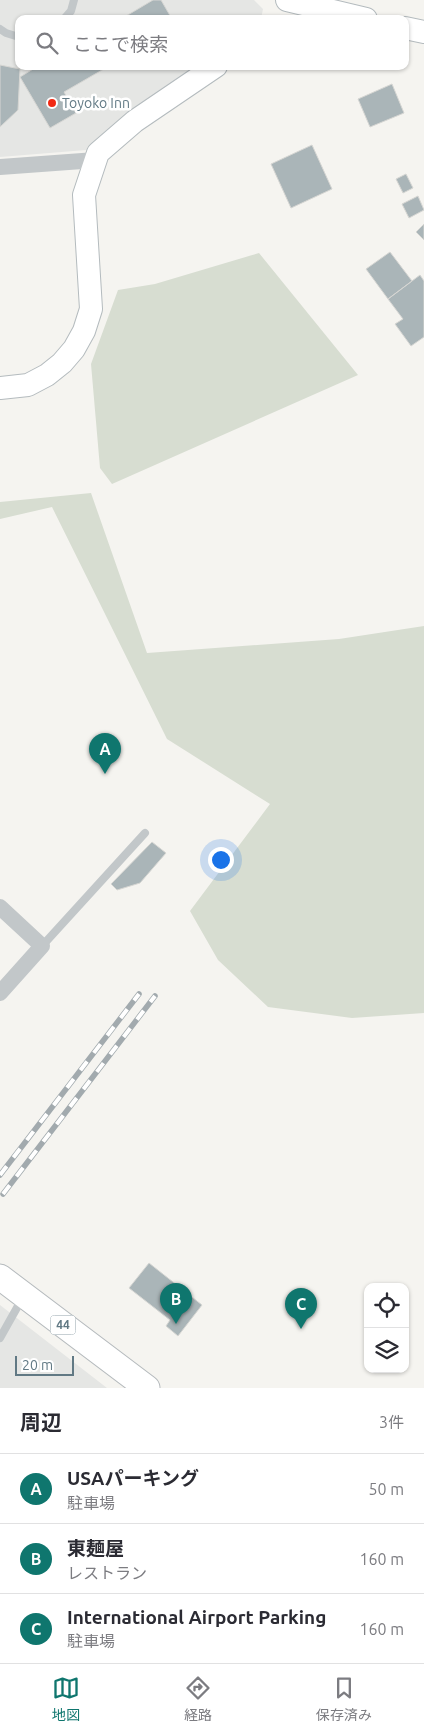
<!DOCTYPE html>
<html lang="ja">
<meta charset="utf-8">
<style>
body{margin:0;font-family:Ubuntu,"Noto Sans JP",sans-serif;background:#f2f2f3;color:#2b2b33}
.controls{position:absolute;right:15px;bottom:15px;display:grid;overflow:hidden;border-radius:10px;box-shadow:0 1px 4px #0004}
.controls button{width:45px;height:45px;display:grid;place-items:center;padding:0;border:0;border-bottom:1px solid #e1e1e2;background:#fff;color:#2b2b33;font:25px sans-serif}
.scale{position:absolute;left:15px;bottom:12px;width:59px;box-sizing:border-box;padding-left:5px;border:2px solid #617984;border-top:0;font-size:14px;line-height:18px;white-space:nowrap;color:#617984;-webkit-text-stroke:4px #fff;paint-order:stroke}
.you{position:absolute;left:220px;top:859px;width:18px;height:18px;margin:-12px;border:4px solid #fff;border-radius:50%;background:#1a73e8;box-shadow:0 0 0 8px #1a73e833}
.badge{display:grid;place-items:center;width:32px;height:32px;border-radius:50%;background:#0f766e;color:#fff;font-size:16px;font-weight:700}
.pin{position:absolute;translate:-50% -41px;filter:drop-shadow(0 1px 2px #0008)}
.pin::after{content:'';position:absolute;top:26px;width:18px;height:15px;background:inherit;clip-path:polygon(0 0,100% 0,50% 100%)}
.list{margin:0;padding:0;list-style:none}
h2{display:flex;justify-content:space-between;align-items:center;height:65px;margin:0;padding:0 20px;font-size:21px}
h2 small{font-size:16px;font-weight:400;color:#7c7c81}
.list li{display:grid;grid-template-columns:32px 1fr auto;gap:15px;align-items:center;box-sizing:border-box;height:70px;padding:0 20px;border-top:1px solid #e1e1e2}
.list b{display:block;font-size:19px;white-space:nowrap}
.list p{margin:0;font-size:16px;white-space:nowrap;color:#7c7c81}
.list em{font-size:16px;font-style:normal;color:#7c7c81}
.icon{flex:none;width:28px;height:28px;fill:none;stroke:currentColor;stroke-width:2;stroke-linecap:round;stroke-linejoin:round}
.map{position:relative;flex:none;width:424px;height:1388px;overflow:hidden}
.search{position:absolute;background:#fff;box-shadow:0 1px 4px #0004;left:15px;right:15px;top:15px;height:55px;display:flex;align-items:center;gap:12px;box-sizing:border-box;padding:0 18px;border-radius:10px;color:#7c7c81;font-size:19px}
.sheet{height:275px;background:#fff}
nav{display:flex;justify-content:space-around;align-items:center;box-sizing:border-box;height:70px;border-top:1px solid #e1e1e2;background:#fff;font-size:14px;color:#7c7c81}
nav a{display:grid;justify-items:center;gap:2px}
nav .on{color:#0f766e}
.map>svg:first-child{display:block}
.built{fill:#e5e6e4}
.green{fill:#d7ddd1}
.building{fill:#aab5b8;stroke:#d6d6d3}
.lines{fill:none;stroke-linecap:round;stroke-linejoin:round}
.secondary-casing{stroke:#b4bbbe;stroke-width:24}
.primary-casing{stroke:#b5babd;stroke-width:27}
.lane{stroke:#c2c7c9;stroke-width:8}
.street{stroke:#c2c7c9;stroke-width:16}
.secondary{stroke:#fff;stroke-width:22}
.primary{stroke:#fff;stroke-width:25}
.rail-casing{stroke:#a2aaae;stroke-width:5.5}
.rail{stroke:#fff;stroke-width:4;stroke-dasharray:11;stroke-linecap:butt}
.poi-dot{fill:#f12914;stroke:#fff;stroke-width:2}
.labels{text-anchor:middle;stroke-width:5;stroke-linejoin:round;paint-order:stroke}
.shield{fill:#fff;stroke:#90a1a9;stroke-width:1}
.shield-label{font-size:12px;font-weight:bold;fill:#617984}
.poi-label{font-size:14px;fill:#617984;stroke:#fff;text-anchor:start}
</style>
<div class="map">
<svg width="424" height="1388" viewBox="0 0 424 1388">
<rect width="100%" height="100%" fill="#f5f4f0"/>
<path class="built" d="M0,0h254l9,9 -2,10h-242v47h184l-117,84 -86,7z
M0,1305l107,83h-107z"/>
<path class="green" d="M259,253l99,122 -246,109 -12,-16 -9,-104 27,-74 37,-6z
M91,493l56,160 192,-14 85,-13v387l-72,5 -84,-11 -50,-47 -28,-49 80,-107 -103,-65 -115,-232 -52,12v-17z"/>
<path class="building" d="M153,0h8l11,19h-51z
M0,65l20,4 -2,41 -18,17z
M38,66h71l-45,26 12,21 -26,15 -30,-51z
M392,84l12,29 -34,14 -12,-28z
M312,145l20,44 -41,19 -20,-44z
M406,174l7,14 -10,5 -7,-14z
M418,196l6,14 -15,8 -7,-14z
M424,224v16l-8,-8z
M390,252l22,29 -24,18 -22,-30z
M420,275l4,6v56l-13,9 -16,-22 8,-5 -15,-20z
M152,842l14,11 -26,30 -23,7 -6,-6z
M149,1263l53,42 -24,31 -12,-10 4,-6 -41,-32z"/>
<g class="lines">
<defs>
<path id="secondary" d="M287,0l79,19
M405,28l19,4
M0,388l28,-3 19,-10 15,-12 12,-14 10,-18 7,-22 -7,-114 14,-42 37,-32 81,-55"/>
<path id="primary" d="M0,1277l147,111"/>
</defs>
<use href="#secondary" class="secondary-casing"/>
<use href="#primary" class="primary-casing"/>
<path class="lane" d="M64,19l7,-8 3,-11
M0,29l6,4 13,4
M42,946l103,-113
M0,1338l23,-41"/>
<path class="street" d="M0,167l96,-7
M0,907l42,39 -42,47"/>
<use href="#secondary" class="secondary"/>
<use href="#primary" class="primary"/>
<defs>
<path id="rail" d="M0,1175l139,-181
M3,1194l152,-198"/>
</defs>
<use href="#rail" class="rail-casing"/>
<use href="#rail" class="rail"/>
</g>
<circle class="poi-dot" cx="52" cy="103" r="5"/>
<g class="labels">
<rect class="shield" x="50.5" y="1315.5" width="25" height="19" rx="4"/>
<g class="shield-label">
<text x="63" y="1329">44</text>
</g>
<g class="poi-label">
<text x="62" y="108">Toyoko Inn</text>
</g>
</g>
</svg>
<div class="controls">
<button><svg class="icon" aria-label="locate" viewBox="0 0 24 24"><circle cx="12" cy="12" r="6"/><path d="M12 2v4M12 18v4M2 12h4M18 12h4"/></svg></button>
<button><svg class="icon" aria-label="layers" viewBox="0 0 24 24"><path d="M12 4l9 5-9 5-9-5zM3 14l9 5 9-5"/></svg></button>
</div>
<div class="scale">20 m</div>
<div class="you"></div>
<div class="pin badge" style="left:105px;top:774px">A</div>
<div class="pin badge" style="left:176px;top:1324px">B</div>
<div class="pin badge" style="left:301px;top:1329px">C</div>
<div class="search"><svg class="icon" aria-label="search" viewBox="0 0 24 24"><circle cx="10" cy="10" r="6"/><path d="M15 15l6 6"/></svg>ここで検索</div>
</div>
<section class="sheet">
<h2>周辺<small>3件</small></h2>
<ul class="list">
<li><span class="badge">A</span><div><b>USAパーキング</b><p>駐車場</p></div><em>50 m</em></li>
<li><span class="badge">B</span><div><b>東麺屋</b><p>レストラン</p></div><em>160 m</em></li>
<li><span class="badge">C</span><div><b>International Airport Parking</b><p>駐車場</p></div><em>160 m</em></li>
</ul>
</section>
<nav>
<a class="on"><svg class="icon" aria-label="map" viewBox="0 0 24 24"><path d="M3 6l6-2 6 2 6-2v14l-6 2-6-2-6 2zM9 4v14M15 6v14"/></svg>地図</a>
<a><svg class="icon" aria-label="directions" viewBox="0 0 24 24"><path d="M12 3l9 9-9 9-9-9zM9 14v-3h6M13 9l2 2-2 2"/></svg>経路</a>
<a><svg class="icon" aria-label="saved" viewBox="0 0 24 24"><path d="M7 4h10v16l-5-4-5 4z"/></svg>保存済み</a>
</nav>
